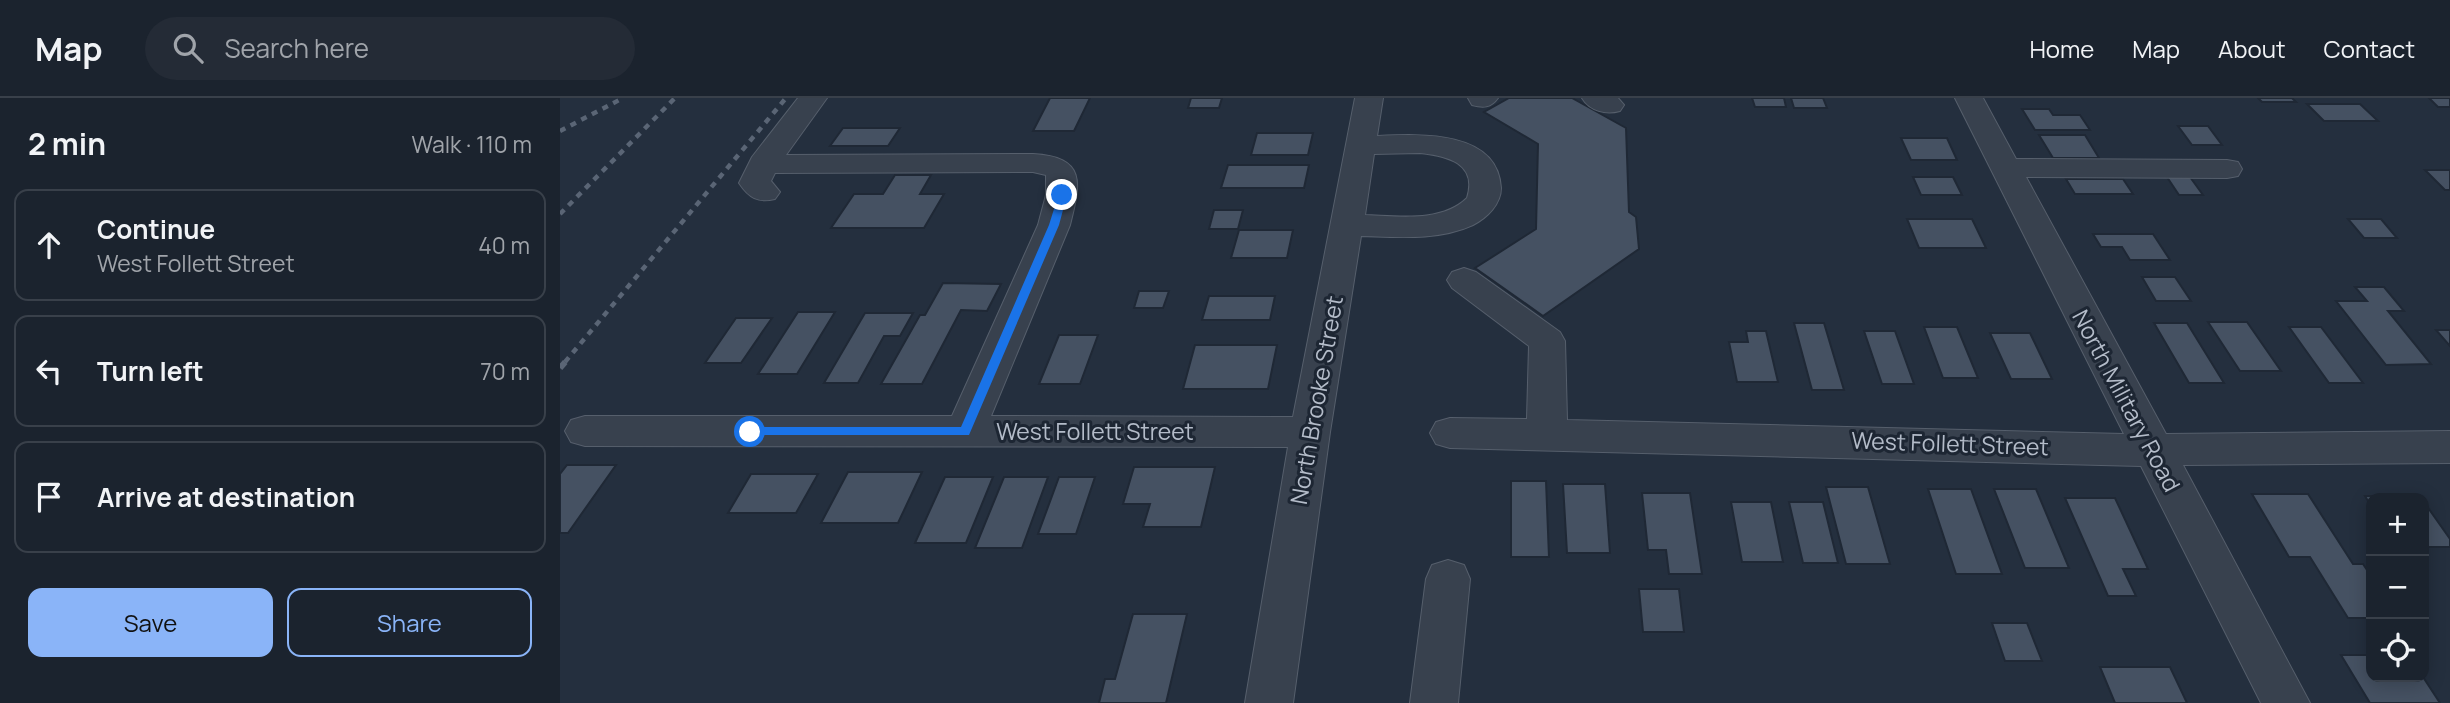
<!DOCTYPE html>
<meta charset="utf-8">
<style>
body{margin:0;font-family:Manrope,sans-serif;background:#242b36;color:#f1f3f6}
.controls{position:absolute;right:21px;bottom:21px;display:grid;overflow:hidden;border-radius:14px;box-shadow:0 4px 18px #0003}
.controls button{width:63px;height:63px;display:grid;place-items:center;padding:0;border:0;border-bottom:2px solid #39404a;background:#1b232e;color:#f1f3f6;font:35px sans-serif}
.stop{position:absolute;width:21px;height:21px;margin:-16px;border:5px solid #1a73e8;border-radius:50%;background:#fff}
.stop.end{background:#1a73e8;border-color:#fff;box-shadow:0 2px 7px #0008}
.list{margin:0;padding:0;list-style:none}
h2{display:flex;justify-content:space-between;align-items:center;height:91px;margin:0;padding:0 28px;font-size:30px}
h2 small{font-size:23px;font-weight:400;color:#a0a4aa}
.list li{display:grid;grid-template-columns:46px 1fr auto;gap:21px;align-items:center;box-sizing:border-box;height:112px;margin:0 14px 14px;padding:0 14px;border:2px solid #39404a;border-radius:14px}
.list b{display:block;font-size:26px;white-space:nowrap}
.list p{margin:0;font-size:23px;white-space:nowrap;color:#a0a4aa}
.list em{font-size:23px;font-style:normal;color:#a0a4aa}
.actions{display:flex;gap:14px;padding:21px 28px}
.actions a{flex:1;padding:16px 0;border:2px solid #8ab4f8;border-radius:14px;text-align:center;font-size:24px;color:#8ab4f8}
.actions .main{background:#8ab4f8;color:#111}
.icon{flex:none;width:38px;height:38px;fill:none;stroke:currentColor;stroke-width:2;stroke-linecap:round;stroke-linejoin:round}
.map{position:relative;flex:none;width:1890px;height:605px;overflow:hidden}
header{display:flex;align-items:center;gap:42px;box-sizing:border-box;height:98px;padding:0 35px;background:#1b232e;border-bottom:2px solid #39404a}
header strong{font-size:33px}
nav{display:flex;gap:38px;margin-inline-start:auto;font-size:24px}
.search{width:490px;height:63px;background:#242b36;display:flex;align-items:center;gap:18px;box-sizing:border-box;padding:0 24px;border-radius:38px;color:#a0a4aa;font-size:26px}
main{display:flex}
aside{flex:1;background:#1b232e}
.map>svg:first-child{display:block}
.building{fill:#455162;stroke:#1f2835;stroke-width:2}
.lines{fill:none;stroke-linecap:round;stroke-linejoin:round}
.minor-casing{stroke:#565f6c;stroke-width:2}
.minor{fill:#38414e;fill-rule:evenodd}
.rail-far1{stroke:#5a6575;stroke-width:4.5;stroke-dasharray:6 6;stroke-linecap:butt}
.rail{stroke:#5a6575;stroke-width:6;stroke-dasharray:8 8;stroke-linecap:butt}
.route{fill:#1a73e8}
.labels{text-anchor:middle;stroke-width:6;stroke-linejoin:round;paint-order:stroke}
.street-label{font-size:23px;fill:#b4bcc9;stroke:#1d2633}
</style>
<header>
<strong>Map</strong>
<div class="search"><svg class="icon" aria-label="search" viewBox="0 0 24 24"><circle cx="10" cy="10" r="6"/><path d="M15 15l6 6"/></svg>Search here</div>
<nav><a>Home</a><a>Map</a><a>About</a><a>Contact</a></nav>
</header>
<main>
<aside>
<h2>2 min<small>Walk · 110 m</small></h2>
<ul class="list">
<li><svg class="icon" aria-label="ahead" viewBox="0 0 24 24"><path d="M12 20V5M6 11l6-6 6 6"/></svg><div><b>Continue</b><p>West Follett Street</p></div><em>40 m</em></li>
<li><svg class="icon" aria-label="left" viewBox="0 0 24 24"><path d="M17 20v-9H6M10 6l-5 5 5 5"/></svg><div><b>Turn left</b></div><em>70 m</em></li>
<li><svg class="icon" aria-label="arrive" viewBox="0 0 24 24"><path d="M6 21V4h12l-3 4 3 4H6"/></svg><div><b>Arrive at destination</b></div></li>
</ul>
<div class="actions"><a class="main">Save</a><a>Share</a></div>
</aside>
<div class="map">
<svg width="1890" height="605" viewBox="0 0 1890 605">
<rect width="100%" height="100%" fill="#242f3e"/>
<path class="building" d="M490,0h40l-16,33h-41z
M631,0h31l-3,10h-31z
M949,0h63l54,30 3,84 7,5 3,32 -96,67 -68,-48 61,-39 2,-85 -54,-32z
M1192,0h32l2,9h-31z
M1231,0h32l4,10h-33z
M1698,0h34l4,4h-34z
M1869,0h21v9h-12z
M1747,6h53l18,17h-54z
M1462,11h27l4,6h27l10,15h-55z
M1618,28h30l14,19h-30z
M283,30h57l-12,18h-58z
M697,35h56l-5,22h-57z
M1479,37h46l14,23h-46z
M1341,40h46l10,22h-46z
M668,67h81l-5,23h-83z
M1865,72h25v20h-5z
M335,77h36l-11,19h24l-20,34h-93l23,-34h29z
M1353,79h40l9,18h-41z
M1607,79h23l13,18h-24z
M1506,81h57l10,15h-58z
M654,112h29l-5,19h-29z
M1347,121h65l14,29h-67z
M1788,121h33l16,19h-33z
M679,132h54l-6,28h-56z
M1533,136h60l17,26h-40l-8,-13h-21z
M1582,179h33l16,24h-35z
M383,185l58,1 -14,27 -26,-1 -39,74h-41l39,-69h5z
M1795,189h29l20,24h-16l43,53 -45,1 -50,-64h31z
M579,193h30l-6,17h-29z
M649,198h66l-5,24h-68z
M238,214h37l-38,62h-39z
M305,215h48l-13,23h-16l-26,47h-34z
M176,220h36l-31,45h-36z
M1648,224h39l34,49h-41z
M1234,225h30l20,67h-32z
M1594,225h33l37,60h-35z
M1364,229h33l21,51h-35z
M1729,229h32l42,56h-34z
M1876,232h14v16z
M1186,233h20l12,51h-41l-8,-40h19z
M1304,233h31l19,53h-32z
M1430,235h40l22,46h-41z
M499,237h39l-18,49h-41z
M635,247h82l-9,44h-85z
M7,367h49l-48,68h-8v-59z
M574,369h81l-14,60h-58l7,-23h-27z
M288,374h74l-24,51h-77z
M191,376h67l-22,39h-68z
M385,379h48l-27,66h-51z
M444,379h44l-26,71h-47z
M499,379h36l-19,57h-38z
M951,383h35l3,76h-38z
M1003,386h42l5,69h-43z
M1266,389h42l22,77h-44z
M1368,391h43l31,85h-46z
M1434,391h42l33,79h-44z
M1082,395h48l12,81h-33l-3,-24h-18z
M1692,396h56l45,70h10l8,12v42h-23l-38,-61h-21z
M1805,398h54l2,2h-50v8z
M1505,400h50l33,71h-25l13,27h-28z
M1171,404h40l12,60h-41z
M1229,404h34l15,61h-35z
M1864,404l26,37v8h-26z
M1079,491h40l5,43h-41z
M573,516h54l-21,89h-67l6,-24h10z
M1432,525h35l15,38h-37z
M1781,557h30v22h52l17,26h-70z
M1540,569h70l17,36h-72z"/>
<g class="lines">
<defs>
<path id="minor" d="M238,0h29l-41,57 247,-1c53,3 48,28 37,71l-79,191 302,1 62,-319h28l-6,38c43,-2 121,-6 124,52 0,16 -14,30 -28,37 -35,16 -75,12 -112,11l-31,196 -37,271h-48l43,-256 -703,-1 -14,-4 -6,-11 6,-11 14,-4h367l86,-191 8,-30v-20l-13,-3 -258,1 -4,8 9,11 -5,7c-17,4 -26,-1 -36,-16l13,-26zM860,55c27,3 58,10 47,45 -26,25 -69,18 -102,17l9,-61z
M908,0h30c-7,10 -15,10 -26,7z
M1022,0h36l6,7 -4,6c-14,4 -30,0 -38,-13z
M1395,0h28l33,61 211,1 11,2 4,7 -4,7 -11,2 -201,-1 140,257 284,-3v32l-267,2 127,238h-49l-120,-237 -691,-18 -14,-4 -6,-11 6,-11 14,-4 77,1 2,-73 -77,-58 -5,-8 5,-8 12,-4 12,4 84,60 5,9 2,79 557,14z
M888,462l16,5 6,14 -12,124h-48l16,-124 6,-14z"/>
</defs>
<use href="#minor" class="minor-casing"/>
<use href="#minor" class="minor"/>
<path class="rail-far1" d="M0,33l63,-33
M0,116l115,-116
M5,264l221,-264"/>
<path class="rail" d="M0,270l7,-8"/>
</g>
<path class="route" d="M499,95l8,2 -8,30 -90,210h-223l-2,-3 6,-5h211l88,-202z"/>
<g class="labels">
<g class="street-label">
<text transform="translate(757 302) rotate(-80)" y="8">North Brooke Street</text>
<text transform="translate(1566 303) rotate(62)" y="8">North Military Road</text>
<text x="535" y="342">West Follett Street</text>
<text transform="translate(1390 346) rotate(2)" y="8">West Follett Street</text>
</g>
</g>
</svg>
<div class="controls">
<button>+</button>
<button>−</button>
<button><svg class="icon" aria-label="locate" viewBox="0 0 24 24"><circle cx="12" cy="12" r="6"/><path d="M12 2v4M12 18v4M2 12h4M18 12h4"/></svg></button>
</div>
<div class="stop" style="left:190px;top:334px"></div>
<div class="stop end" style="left:502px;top:97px"></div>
</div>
</main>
